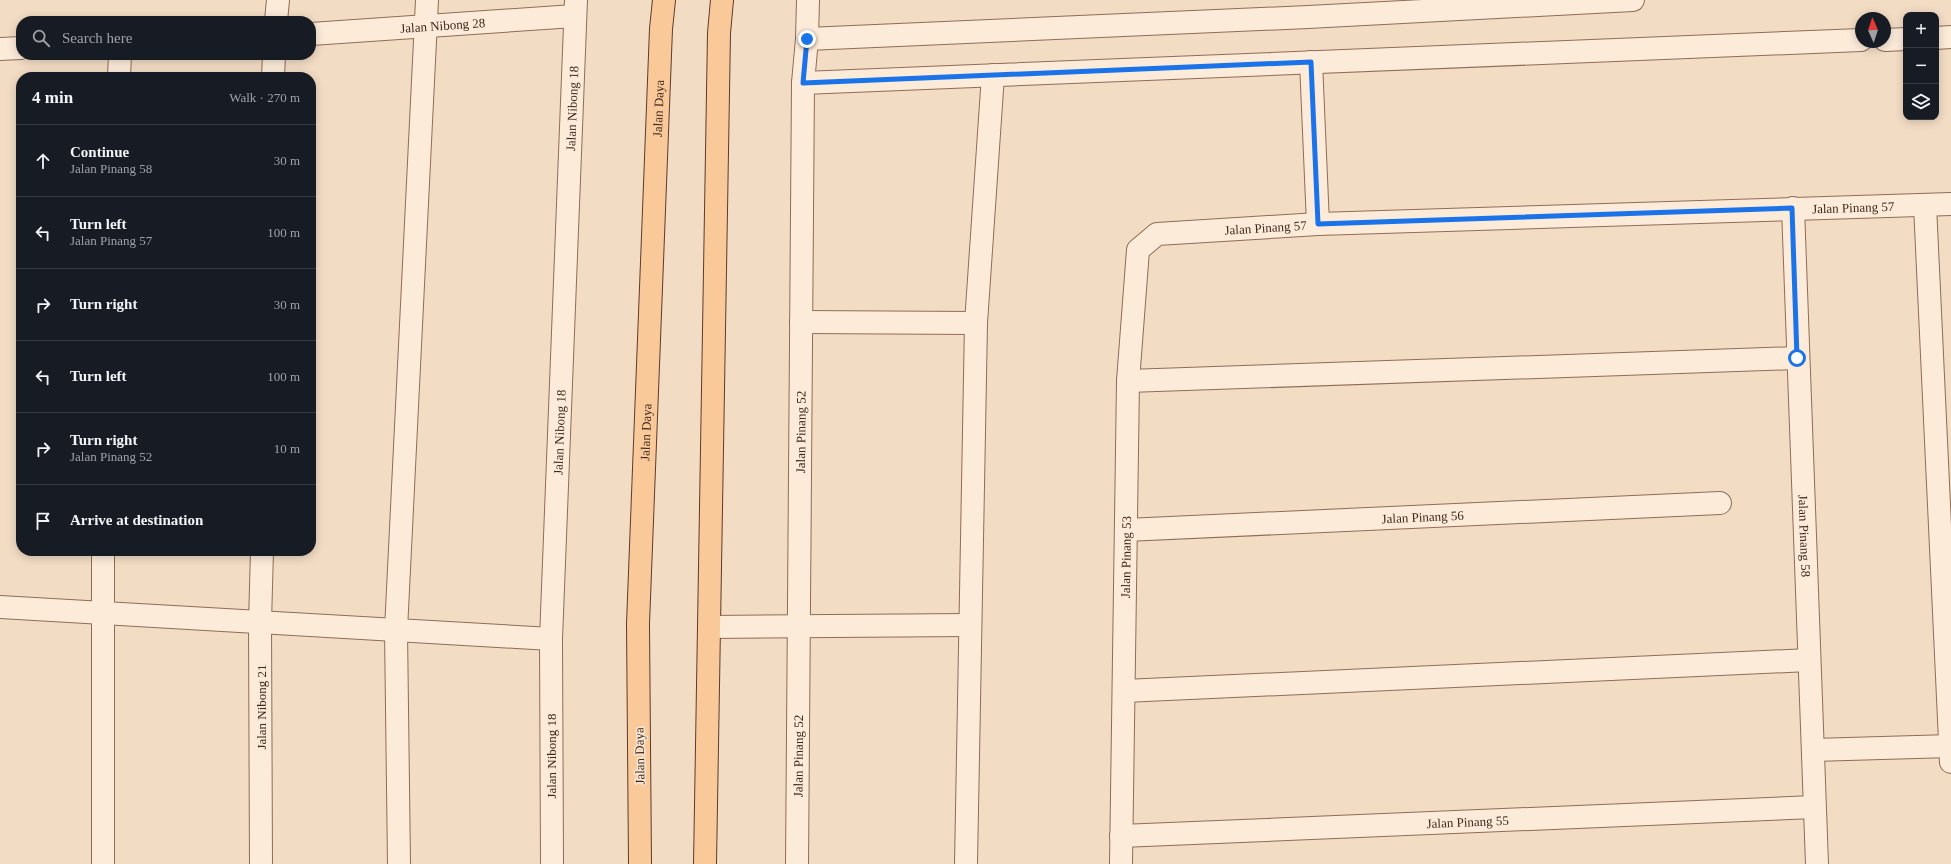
<!DOCTYPE html>
<meta charset="utf-8">
<style>
body{margin:0;font-family:Georgia,serif;background:#242831;color:#f1f3f6}
.controls{position:absolute;right:12px;top:12px;display:grid;overflow:hidden;border-radius:8px;box-shadow:0 2px 10px #0003}
.controls button{width:36px;height:36px;display:grid;place-items:center;padding:0;border:0;border-bottom:1px solid #363941;background:#171b24;color:#f1f3f6;font:20px sans-serif}
.compass{position:absolute;left:1855px;top:12px;width:36px;height:36px;border-radius:50%;background:#171b24;box-shadow:0 2px 10px #0003;rotate:357deg}
.stop{position:absolute;width:12px;height:12px;margin:-9px;border:3px solid #1a73e8;border-radius:50%;background:#fff}
.stop.end{background:#1a73e8;border-color:#fff;box-shadow:0 1px 4px #0008}
.list{margin:0;padding:0;list-style:none}
h2{display:flex;justify-content:space-between;align-items:center;height:52px;margin:0;padding:0 16px;font-size:17px}
h2 small{font-size:13px;font-weight:400;color:#9ea1a6}
.list li{display:grid;grid-template-columns:26px 1fr auto;gap:12px;align-items:center;box-sizing:border-box;height:72px;padding:0 16px;border-top:1px solid #363941}
.list b{display:block;font-size:15px;white-space:nowrap}
.list p{margin:0;font-size:13px;white-space:nowrap;color:#9ea1a6}
.list em{font-size:13px;font-style:normal;color:#9ea1a6}
.icon{flex:none;width:22px;height:22px;fill:none;stroke:currentColor;stroke-width:2;stroke-linecap:round;stroke-linejoin:round}
.map{position:relative;flex:none;width:1951px;height:864px;overflow:hidden}
.search{position:absolute;background:#171b24;box-shadow:0 2px 10px #0003;left:16px;top:16px;width:300px;height:44px;display:flex;align-items:center;gap:10px;box-sizing:border-box;padding:0 14px;border-radius:16px;color:#9ea1a6;font-size:15px}
.panel{position:absolute;background:#171b24;box-shadow:0 2px 10px #0003;left:16px;top:72px;width:300px;height:484px;border-radius:16px}
.map>svg:first-child{display:block}
.lines{fill:none;stroke-linecap:round;stroke-linejoin:round}
.minor-casing{stroke:#906b58;stroke-width:24}
.major-casing{stroke:#5e3a2c;stroke-width:24}
.minor{stroke:#fcebd9;stroke-width:22}
.major{stroke:#f9c999;stroke-width:22}
.route{stroke:#1a73e8;stroke-width:5}
.labels{text-anchor:middle;stroke-width:3;stroke-linejoin:round;paint-order:stroke}
.street-label{font-size:13px;fill:#3f271d;stroke:#f9e8d5}
</style>
<div class="map">
<svg width="1951" height="864" viewBox="0 0 1951 864">
<rect width="100%" height="100%" fill="#f3dcc4"/>
<g class="lines">
<defs>
<g id="minor">
<path d="M276,21l2,-21"/>
<path id="s1" d="M311,34l263,-18"/>
<path d="M1936,38l15,-1"/>
<path d="M807,39l501,-22 325,-17"/>
<path d="M1885,40l21,-1"/>
<path d="M0,49l21,-1"/>
<path d="M1311,62l7,162"/>
<path d="M119,77l1,-22"/>
<path d="M273,77l1,-22"/>
<path d="M803,83l1058,-43"/>
<path d="M1925,205l26,557"/>
<path id="s2" d="M1793,208l24,656"/>
<path d="M801,322l175,1"/>
<path d="M1128,381l669,-23"/>
<path id="s3" d="M1126,530l594,-27"/>
<path d="M0,607l551,32"/>
<path d="M709,627l261,-2"/>
<path d="M1124,691l685,-31"/>
<path d="M1813,750l138,-4"/>
<path id="s4" d="M1121,836l693,-29"/>
<path d="M103,864v-313"/>
<path d="M261,864l-1,-242 2,-71"/>
<path d="M399,864l-3,-234 31,-630"/>
<path id="s5" d="M552,864l-1,-225 25,-639"/>
<path id="s6" d="M797,864l6,-781 4,-44 1,-39"/>
<path d="M966,864l10,-541 17,-248"/>
<path id="s7" d="M1121,864l7,-483 10,-131 19,-16 161,-10 633,-20"/>
</g>
<g id="major">
<path id="s8" d="M640,864l-2,-240 23,-595 3,-29"/>
<path d="M705,864l14,-831 3,-33"/>
</g>
</defs>
<use href="#minor" class="minor-casing"/>
<use href="#major" class="major-casing"/>
<use href="#minor" class="minor"/>
<use href="#major" class="major"/>
</g>
<g class="lines">
<path class="route" d="M807,39l-4,44 508,-21 7,162 474,-16 5,150"/>
</g>
<g class="labels">
<g class="street-label">
<text dy="5" stroke="none"><textPath href="#s1" startOffset="132">Jalan Nibong 28</textPath></text>
<text dy="5" stroke="none"><textPath href="#s5" startOffset="756">Jalan Nibong 18</textPath></text>
<text dy="5" stroke="none"><textPath href="#s8" startOffset="756">Jalan Daya</textPath></text>
<text dy="5" stroke="none"><textPath href="#s7" startOffset="1336">Jalan Pinang 57</textPath></text>
<text dy="5" stroke="none"><textPath href="#s7" startOffset="748">Jalan Pinang 57</textPath></text>
<text dy="5" stroke="none"><textPath href="#s5" startOffset="432">Jalan Nibong 18</textPath></text>
<text dy="5" stroke="none"><textPath href="#s8" startOffset="432">Jalan Daya</textPath></text>
<text dy="5" stroke="none"><textPath href="#s6" startOffset="432">Jalan Pinang 52</textPath></text>
<text dy="5" stroke="none"><textPath href="#s3" startOffset="297">Jalan Pinang 56</textPath></text>
<text dy="5" stroke="none"><textPath href="#s2" startOffset="328">Jalan Pinang 58</textPath></text>
<text dy="5" stroke="none"><textPath href="#s7" startOffset="307">Jalan Pinang 53</textPath></text>
<text transform="translate(261 707) rotate(-90)" y="5">Jalan Nibong 21</text>
<text transform="translate(551 756) rotate(-90)" y="5">Jalan Nibong 18</text>
<text transform="translate(639 756) rotate(-91)" y="5">Jalan Daya</text>
<text dy="5" stroke="none"><textPath href="#s6" startOffset="108">Jalan Pinang 52</textPath></text>
<text dy="5" stroke="none"><textPath href="#s4" startOffset="347">Jalan Pinang 55</textPath></text>
</g>
</g>
</svg>
<div class="controls">
<button>+</button>
<button>−</button>
<button><svg class="icon" aria-label="layers" viewBox="0 0 24 24"><path d="M12 4l9 5-9 5-9-5zM3 14l9 5 9-5"/></svg></button>
</div>
<svg class="compass" viewBox="-18 -18 36 36"><path d="M0-13l5 13h-10z" fill="#e53935"/><path d="M0 13l5-13h-10z" fill="#9ea1a6"/></svg>
<div class="stop" style="left:1797px;top:358px"></div>
<div class="stop end" style="left:807px;top:39px"></div>
<div class="search"><svg class="icon" aria-label="search" viewBox="0 0 24 24"><circle cx="10" cy="10" r="6"/><path d="M15 15l6 6"/></svg>Search here</div>
<section class="panel">
<h2>4 min<small>Walk · 270 m</small></h2>
<ul class="list">
<li><svg class="icon" aria-label="ahead" viewBox="0 0 24 24"><path d="M12 20V5M6 11l6-6 6 6"/></svg><div><b>Continue</b><p>Jalan Pinang 58</p></div><em>30 m</em></li>
<li><svg class="icon" aria-label="left" viewBox="0 0 24 24"><path d="M17 20v-9H6M10 6l-5 5 5 5"/></svg><div><b>Turn left</b><p>Jalan Pinang 57</p></div><em>100 m</em></li>
<li><svg class="icon" aria-label="right" viewBox="0 0 24 24"><path d="M7 20v-9h11M14 6l5 5-5 5"/></svg><div><b>Turn right</b></div><em>30 m</em></li>
<li><svg class="icon" aria-label="left" viewBox="0 0 24 24"><path d="M17 20v-9H6M10 6l-5 5 5 5"/></svg><div><b>Turn left</b></div><em>100 m</em></li>
<li><svg class="icon" aria-label="right" viewBox="0 0 24 24"><path d="M7 20v-9h11M14 6l5 5-5 5"/></svg><div><b>Turn right</b><p>Jalan Pinang 52</p></div><em>10 m</em></li>
<li><svg class="icon" aria-label="arrive" viewBox="0 0 24 24"><path d="M6 21V4h12l-3 4 3 4H6"/></svg><div><b>Arrive at destination</b></div></li>
</ul>
</section>
</div>
